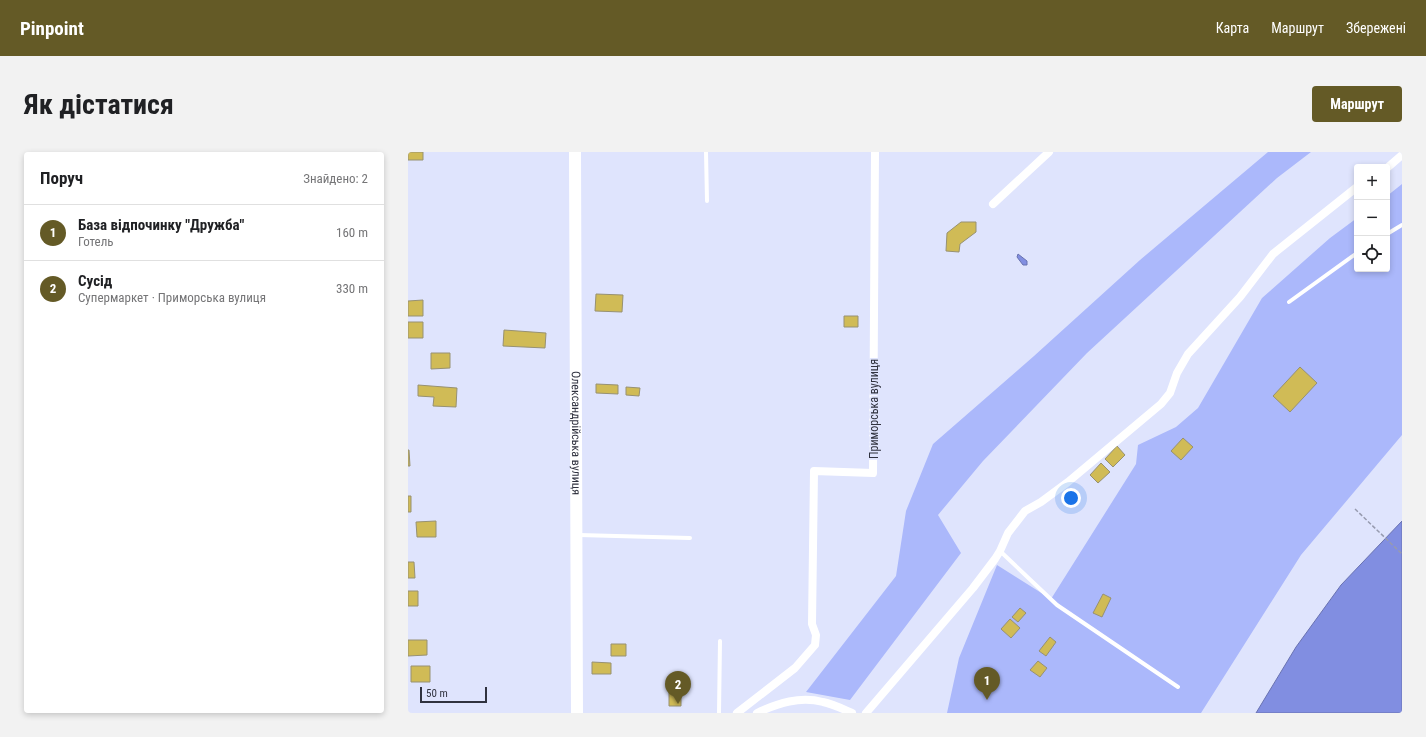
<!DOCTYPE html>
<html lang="uk">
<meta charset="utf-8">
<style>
body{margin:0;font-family:"Roboto Condensed",sans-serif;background:#f2f2f2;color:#202124}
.controls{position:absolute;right:12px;top:12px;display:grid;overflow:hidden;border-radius:4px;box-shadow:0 2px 6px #0003}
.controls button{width:36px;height:36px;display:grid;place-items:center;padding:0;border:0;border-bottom:1px solid #e0e0e0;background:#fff;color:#202124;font:20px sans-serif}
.scale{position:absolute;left:12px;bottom:10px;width:67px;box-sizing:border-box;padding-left:4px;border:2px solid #30323f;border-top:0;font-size:11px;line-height:14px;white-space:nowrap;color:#30323f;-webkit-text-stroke:3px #dfe4fd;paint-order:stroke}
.you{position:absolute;left:663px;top:346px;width:14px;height:14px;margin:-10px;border:3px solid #fff;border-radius:50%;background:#1a73e8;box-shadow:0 0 0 6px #1a73e833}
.badge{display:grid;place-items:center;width:26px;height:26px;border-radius:50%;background:#645a26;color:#fff;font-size:13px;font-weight:700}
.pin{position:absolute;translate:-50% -33px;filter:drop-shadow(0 1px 2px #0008)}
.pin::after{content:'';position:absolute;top:21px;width:14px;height:12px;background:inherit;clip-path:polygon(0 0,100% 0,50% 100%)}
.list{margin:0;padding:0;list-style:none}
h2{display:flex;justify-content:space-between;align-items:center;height:52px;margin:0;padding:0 16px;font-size:17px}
h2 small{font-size:13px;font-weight:400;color:#757577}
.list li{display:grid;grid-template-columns:26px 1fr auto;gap:12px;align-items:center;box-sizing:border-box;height:56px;padding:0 16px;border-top:1px solid #e0e0e0}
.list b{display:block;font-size:15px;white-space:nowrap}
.list p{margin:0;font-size:13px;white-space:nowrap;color:#757577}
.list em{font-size:13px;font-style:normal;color:#757577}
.icon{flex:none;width:22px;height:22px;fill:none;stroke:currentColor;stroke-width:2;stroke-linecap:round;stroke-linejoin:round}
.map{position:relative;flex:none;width:994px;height:561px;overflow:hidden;border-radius:4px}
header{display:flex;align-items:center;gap:24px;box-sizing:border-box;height:56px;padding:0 20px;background:#645a26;color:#fff}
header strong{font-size:19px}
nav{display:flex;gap:22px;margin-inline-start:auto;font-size:14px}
.intro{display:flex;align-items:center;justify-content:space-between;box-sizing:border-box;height:96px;padding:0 24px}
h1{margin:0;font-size:28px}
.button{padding:10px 18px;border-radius:4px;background:#645a26;color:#fff;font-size:14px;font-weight:700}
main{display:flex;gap:24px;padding:0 24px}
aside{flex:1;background:#fff;border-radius:4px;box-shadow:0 2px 6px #0003}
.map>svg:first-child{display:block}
.green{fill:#abb8fb}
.water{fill:#818ee1;stroke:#6972b0}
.building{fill:#d0bb56;stroke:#979172}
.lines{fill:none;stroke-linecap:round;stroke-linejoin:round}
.path{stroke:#979baf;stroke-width:1.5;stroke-dasharray:4 2;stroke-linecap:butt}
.lane{stroke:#fff;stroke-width:4}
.street{stroke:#fff;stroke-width:8}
.secondary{stroke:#fff;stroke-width:12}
.labels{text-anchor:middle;stroke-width:3.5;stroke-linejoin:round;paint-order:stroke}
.street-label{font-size:12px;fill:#30323f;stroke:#dfe4fd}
</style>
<header>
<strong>Pinpoint</strong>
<nav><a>Карта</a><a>Маршрут</a><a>Збережені</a></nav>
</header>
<div class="intro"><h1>Як дістатися</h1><a class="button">Маршрут</a></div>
<main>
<aside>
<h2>Поруч<small>Знайдено: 2</small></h2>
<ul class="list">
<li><span class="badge">1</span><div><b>База відпочинку &quot;Дружба&quot;</b><p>Готель</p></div><em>160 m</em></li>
<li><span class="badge">2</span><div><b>Сусід</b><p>Супермаркет · Приморська вулиця</p></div><em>330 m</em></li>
</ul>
</aside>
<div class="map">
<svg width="994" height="561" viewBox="0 0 994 561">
<rect width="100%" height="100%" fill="#dfe4fd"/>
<path class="green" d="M860,0h43l-34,26 -190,175 -104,108 -45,54 23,38 -111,147 -44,-8 90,-116 10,-65 27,-67 101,-88 106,-96z
M994,32v251l-101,120 -100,158h-254l12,-55 38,-93 54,34 85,-135 2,-19 38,-18 22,-19 64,-110 68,-60 27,-20v51h30v-73z"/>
<path class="water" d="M610,102l9,7v4h-4l-6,-8z
M994,369v192h-146l40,-66 45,-62z"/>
<path class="building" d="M0,0h15v8h-15z
M553,70h15v10l-16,12 -1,8 -13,-1 1,-18z
M188,142l27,1 -1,17 -27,-1z
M15,148v16h-15v-15z
M436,164h14v11h-14z
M0,170h15v16h-15z
M96,178l42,3 -1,15 -42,-2z
M23,201h19v15l-19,1z
M892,215l17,16 -27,29 -17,-16z
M188,232l22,1v9l-22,-1z
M10,233l39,3 -1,19 -23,-1 1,-9 -16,-1z
M218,235l14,1 -1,8 -13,-1z
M775,286l10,9 -12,13 -10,-9z
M709,294l8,9 -12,12 -8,-8z
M0,298h1l1,16h-2z
M693,311l9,9 -12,11 -8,-8z
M0,344h3v16h-3z
M28,369v16h-19l-1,-15z
M0,410h6l1,16h-7z
M0,439h10v15h-10z
M695,442l8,4 -9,19 -9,-4z
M612,456l6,5 -8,9 -6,-5z
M602,467l10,9 -9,10 -10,-9z
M642,485l6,5 -10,14 -7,-5z
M0,488h19v15l-19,1z
M203,492h15v12h-15z
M630,509l9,7 -7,9 -10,-7z
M184,510l19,1v11h-19z
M3,514h19v16h-19z
M261,540h12v14h-12z"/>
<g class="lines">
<path class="path" d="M947,357l47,45"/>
<path class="lane" d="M298,0l1,49
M979,82l15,-9
M881,150l68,-49
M171,383l111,3
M592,399l57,54 121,82
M311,561l1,-72"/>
<path class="street" d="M979,16l15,-13
M585,52l56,-52
M329,561l58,-45 20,-23 1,-10 -4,-11 2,-153 59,2 2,-321
M349,561c21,-10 43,-17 66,-11 10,2 20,7 29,11
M458,561l107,-125 22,-29 5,-8 8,-18 17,-22 16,-9 27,-20 93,-78 9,-11 7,-20 11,-19 52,-57 33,-43 84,-67"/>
<path class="secondary" id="s1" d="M167,0l2,561"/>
</g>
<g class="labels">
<g class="street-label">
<text transform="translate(466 257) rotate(-90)" y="4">Приморська вулиця</text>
<text dy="4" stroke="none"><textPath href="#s1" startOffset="281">Олександрійська вулиця</textPath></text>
</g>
</g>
</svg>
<div class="controls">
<button>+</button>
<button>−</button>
<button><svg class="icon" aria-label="locate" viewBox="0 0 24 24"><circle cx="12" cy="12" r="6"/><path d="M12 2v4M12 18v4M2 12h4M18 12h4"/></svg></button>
</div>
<div class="scale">50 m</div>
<div class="you"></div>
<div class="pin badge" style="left:579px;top:548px">1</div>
<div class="pin badge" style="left:270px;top:552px">2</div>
</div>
</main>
